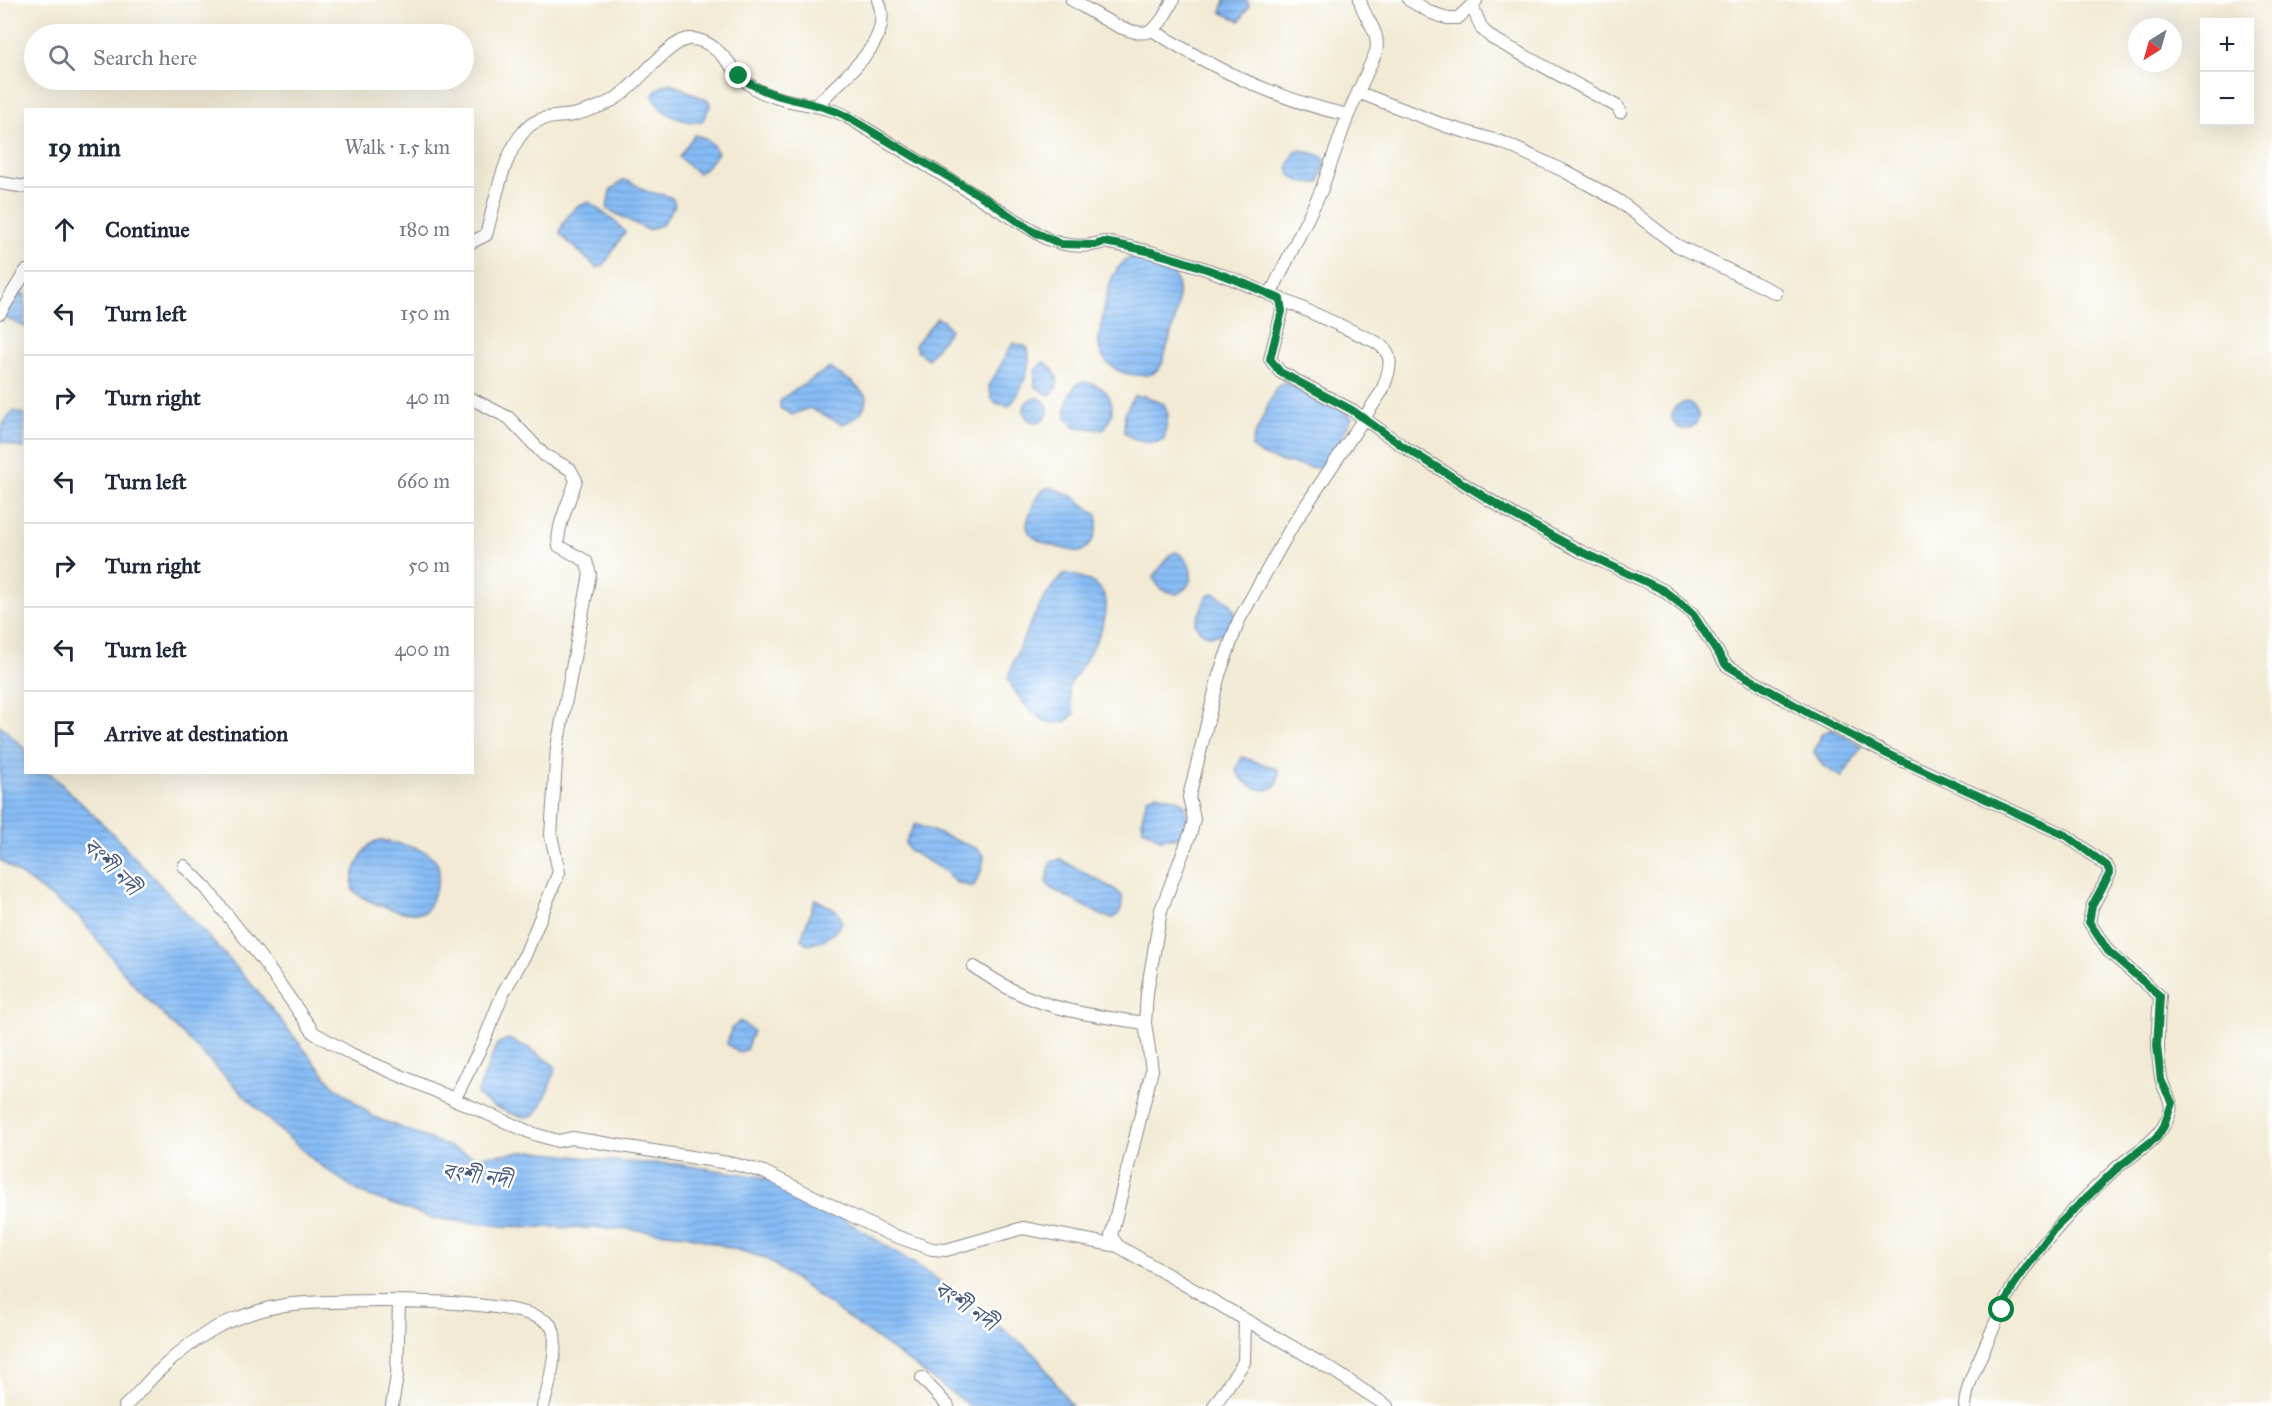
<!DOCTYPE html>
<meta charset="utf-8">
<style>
body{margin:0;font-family:"IM FELL Great Primer","Noto Serif Bengali",serif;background:#f2f2f3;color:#1f2937}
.controls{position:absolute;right:18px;top:18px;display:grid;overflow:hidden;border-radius:0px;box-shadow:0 6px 24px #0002}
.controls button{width:54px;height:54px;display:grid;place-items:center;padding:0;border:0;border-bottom:2px solid #e0e1e3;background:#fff;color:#1f2937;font:30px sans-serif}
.compass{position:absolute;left:2128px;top:18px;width:54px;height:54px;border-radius:50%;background:#fff;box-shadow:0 6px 24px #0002;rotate:217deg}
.stop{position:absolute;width:18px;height:18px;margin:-14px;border:4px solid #0b8043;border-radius:50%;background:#fff}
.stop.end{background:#0b8043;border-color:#fff;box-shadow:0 2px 6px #0008}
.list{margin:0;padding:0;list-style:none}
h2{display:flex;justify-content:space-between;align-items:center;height:78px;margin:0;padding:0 24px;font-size:26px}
h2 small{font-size:20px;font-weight:400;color:#747a83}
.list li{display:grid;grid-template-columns:39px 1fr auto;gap:18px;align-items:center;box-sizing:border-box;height:84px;padding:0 24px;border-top:2px solid #e0e1e3}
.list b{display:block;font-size:22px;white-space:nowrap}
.list em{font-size:20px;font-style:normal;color:#747a83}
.icon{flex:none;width:33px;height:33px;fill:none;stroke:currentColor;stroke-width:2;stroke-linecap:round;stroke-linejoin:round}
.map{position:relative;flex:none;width:2272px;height:1406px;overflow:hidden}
.search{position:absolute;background:#fff;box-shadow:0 6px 24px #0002;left:24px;top:24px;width:450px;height:66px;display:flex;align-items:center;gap:15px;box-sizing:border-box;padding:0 21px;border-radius:33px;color:#747a83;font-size:22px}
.panel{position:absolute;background:#fff;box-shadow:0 6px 24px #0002;left:24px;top:108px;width:450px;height:666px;border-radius:0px}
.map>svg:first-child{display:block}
.water{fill:url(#water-rules);stroke:#546f98;stroke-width:1.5}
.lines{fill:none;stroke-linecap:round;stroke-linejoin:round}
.street-casing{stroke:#8a8688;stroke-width:14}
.street{stroke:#fff;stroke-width:12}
.route{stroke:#0b8043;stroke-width:8}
.labels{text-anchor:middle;stroke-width:5;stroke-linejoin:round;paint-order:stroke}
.water-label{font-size:22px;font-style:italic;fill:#45587c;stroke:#fff}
</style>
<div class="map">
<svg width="2272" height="1406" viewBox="0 0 2272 1406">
<defs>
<pattern id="water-rules" width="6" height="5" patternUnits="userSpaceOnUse" patternTransform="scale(1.5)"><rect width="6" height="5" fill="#86bcf5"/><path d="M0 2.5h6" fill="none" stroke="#73a1d3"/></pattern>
</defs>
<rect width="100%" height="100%" fill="#fff"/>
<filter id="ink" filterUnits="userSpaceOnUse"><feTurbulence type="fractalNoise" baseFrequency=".0167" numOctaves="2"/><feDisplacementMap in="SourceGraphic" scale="12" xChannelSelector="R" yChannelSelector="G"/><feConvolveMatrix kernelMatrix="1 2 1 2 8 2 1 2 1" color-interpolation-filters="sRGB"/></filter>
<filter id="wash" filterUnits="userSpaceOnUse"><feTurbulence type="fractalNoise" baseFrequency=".008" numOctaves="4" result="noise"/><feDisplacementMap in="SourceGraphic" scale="24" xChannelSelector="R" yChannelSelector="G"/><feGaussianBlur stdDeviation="1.35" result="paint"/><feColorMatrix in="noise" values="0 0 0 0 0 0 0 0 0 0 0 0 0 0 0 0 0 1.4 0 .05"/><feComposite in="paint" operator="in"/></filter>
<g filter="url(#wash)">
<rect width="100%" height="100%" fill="#f2ead4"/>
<path class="water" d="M1225,0h22l2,6 -9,15 -19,-9z
M670,83l39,18 1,5 -8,16c-18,2 -46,-9 -49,-28l9,-8z
M694,135c10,0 20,10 24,18l-14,17 -7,3 -18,-16z
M1301,150l18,5 7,5 -7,23 -18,-1 -11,-7 -2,-9 7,-14z
M623,180c11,0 16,10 26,12 9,3 16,1 24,7l2,6 -13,20 -14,5 -41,-21 3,-18z
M589,202l29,22 7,8 -21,33 -7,3 -37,-34c1,-13 16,-30 29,-32z
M1136,256c67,2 37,68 26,108 -8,12 -13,12 -27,11 -16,-1 -34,-12 -36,-30 -1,-7 2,-16 3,-23 4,-24 7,-59 34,-66z
M18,292l7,3v32l-23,-11z
M937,318l7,3 6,9 -22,29 -11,-8 -2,-6z
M1013,343l14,4c7,16 -6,47 -18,59l-13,-3 -4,-4 -3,-13z
M1042,363h4c11,9 17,22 4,32l-15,-8v-17z
M829,368l23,14 15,15c-2,14 -12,23 -25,27l-33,-16 -17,7 -12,-7v-7l4,-4z
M1081,382c28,1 41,25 22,48l-27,-3 -9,-8c-4,-12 3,-31 14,-37z
M1283,382l49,21 20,14 -27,51c-16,0 -64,-7 -73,-21l1,-8 23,-51z
M1134,396h11l19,8 4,10 -4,26c-13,6 -30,1 -40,-8l1,-19z
M1024 410a12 12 0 1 1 24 0a12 12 0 1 1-24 0Z
M1672 416a13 13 0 1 1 26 0a13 13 0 1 1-26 0Z
M13,411l12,3 -1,35 -24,-8 3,-17z
M1050,487l22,9 25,19c2,15 -3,29 -17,37 -12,-2 -53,-9 -53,-26 0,-5 3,-13 5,-18 4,-10 7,-18 18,-21z
M1176,552c19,9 21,35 0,42l-15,-5 -8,-11 16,-23z
M1066,574c12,1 20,4 30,11 30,22 -14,79 -28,103l6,26c-24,28 -58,-15 -66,-36 8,-25 36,-92 58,-104z
M1214,593l17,11 5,11 -11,17c-11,6 -25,4 -30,-9l12,-27z
M0,725l25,24 1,23 24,1 62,60 138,149 82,102 42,33 101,40 57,-6 89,11 55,2 86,13 64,31 100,63 108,82 38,53h-102l-205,-148 -79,-23 -58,-6 -125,-3 -72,-8 -70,-25 -44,-30 -43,-38 -136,-135 -59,-73 -79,-57z
M1832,729l30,17 -20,31 -19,-11 -9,-14 8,-19z
M1242,757l36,12c5,29 -27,26 -42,2z
M1156,794l23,6 6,5 2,12 -7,20 -20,2 -17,-11 -1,-9 5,-21z
M915,824l63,25 6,8 -3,15 -8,15 -18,-5 -10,-11 -35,-20 -5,-8z
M380,840c51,10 76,14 46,71 -13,8 -63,-9 -73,-21 -4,-15 11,-48 27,-50z
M1060,859l56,31 6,6c0,10 0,16 -8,22l-11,-2 -51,-27 -6,-7 5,-20z
M815,899l22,12 5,11c-5,12 -21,20 -34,23l-7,-6z
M740,1021l13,10 -7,19 -8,2 -11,-8 4,-15z
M508,1039l21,9 26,18c-1,10 -13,46 -23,50 -11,5 -48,-13 -55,-22l20,-50z"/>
</g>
<g filter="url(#ink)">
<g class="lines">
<defs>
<path id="street" d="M1072,0c18,10 62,42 80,30 10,-7 15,-19 21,-30
M1409,0l23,13 15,5h11l18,-17
M1472,6l10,23 10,9 126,69 2,5
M1152,30c61,38 125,70 196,85
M1360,93l86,33 58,17 60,28 55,30 57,44 100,48
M818,104c24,-27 78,-62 60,-104
M0,183l26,4
M472,242l14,-7c9,-32 17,-82 40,-106 13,-14 30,-11 47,-14 15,-4 34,-10 46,-19 18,-12 51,-56 70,-57 29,-1 43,34 64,48 27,18 62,14 91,28l203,124c18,7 38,9 57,3 95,16 182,59 270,99 23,13 16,28 8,50l-91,137 -52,92 -20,55 -30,122 5,22 -3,13 -30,78 -14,83 -2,30 7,47 -41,166 7,10 216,125 53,35
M1270,295l51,-104 27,-76 28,-63c5,-22 -12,-32 -16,-52
M1280,299l2,12 -12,48 10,13 72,38 52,37 110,68 66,36 83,39 29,23 34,52 84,49 75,39 182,83 40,30 3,7 -18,34 -3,15 19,29 52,45c-2,27 -4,54 1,81 2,15 14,23 8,38 -10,28 -37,38 -57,57 -37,35 -71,70 -98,113 -11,18 -18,38 -27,57 -9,22 -20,40 -22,64
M0,313l26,-42
M184,866l22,22 58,74 50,71 39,22 181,79 24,7 14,-3 162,26 30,8 123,61 45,16 14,1 77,-22 95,18
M974,967c13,8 26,17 40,24 39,20 89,26 131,32
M454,1100l29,-57 20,-50 23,-40 33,-81 -8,-37 6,-88 33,-173 -4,-13 -27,-15c-4,-17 12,-48 17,-66l-6,-11 -26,-14 -35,-37 -37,-19
M922,1378l26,28
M125,1406c13,-11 22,-25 35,-36 21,-20 48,-41 75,-51 19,-7 38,-13 57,-15 43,-4 236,-9 259,22 10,13 -3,65 -8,80
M392,1406l5,-30 2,-74
M1214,1406l30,-44 1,-42"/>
</defs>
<use href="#street" class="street-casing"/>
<use href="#street" class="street"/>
</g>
</g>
<g class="lines" filter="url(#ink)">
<path class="route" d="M739,76c36,27 67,21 105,39l142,84 46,32 29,13 34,1 9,-3c62,10 119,31 176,57l2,12 -12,48 10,13 72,38 52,37 110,68 66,36 83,39 29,23 34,52 84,49 75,39 182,83 40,30 3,7 -18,33 -3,16 19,29 52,45 -3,50 4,34 11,23 -8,23 -7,11 -42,33 -61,59 -41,57 -11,24"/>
</g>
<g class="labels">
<g class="water-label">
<text transform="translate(112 866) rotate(45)" y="8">বংশী নদী</text>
<text transform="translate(477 1175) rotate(8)" y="8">বংশী নদী</text>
<text transform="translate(966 1305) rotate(34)" y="8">বংশী নদী</text>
</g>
</g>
</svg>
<div class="controls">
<button>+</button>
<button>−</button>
</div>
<svg class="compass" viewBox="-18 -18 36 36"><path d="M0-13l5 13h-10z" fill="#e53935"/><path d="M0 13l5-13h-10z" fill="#747a83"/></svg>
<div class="stop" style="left:2002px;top:1310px"></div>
<div class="stop end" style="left:739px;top:76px"></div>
<div class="search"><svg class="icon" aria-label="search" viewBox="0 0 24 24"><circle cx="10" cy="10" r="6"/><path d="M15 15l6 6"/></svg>Search here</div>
<section class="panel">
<h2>19 min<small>Walk · 1.5 km</small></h2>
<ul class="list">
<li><svg class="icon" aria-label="ahead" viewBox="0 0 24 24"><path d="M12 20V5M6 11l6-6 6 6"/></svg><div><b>Continue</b></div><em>180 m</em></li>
<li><svg class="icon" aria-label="left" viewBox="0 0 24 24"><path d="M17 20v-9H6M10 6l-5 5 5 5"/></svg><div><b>Turn left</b></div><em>150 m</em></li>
<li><svg class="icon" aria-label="right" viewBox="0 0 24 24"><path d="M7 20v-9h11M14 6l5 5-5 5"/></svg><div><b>Turn right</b></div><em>40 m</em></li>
<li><svg class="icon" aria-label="left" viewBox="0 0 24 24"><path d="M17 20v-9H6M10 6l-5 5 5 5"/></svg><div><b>Turn left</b></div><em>660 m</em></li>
<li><svg class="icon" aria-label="right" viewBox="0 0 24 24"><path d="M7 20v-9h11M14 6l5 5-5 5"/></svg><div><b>Turn right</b></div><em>50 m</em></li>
<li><svg class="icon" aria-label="left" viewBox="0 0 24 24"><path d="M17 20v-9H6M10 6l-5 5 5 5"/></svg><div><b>Turn left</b></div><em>400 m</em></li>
<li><svg class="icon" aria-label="arrive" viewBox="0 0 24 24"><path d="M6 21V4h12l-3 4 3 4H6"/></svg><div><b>Arrive at destination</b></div></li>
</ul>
</section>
</div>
